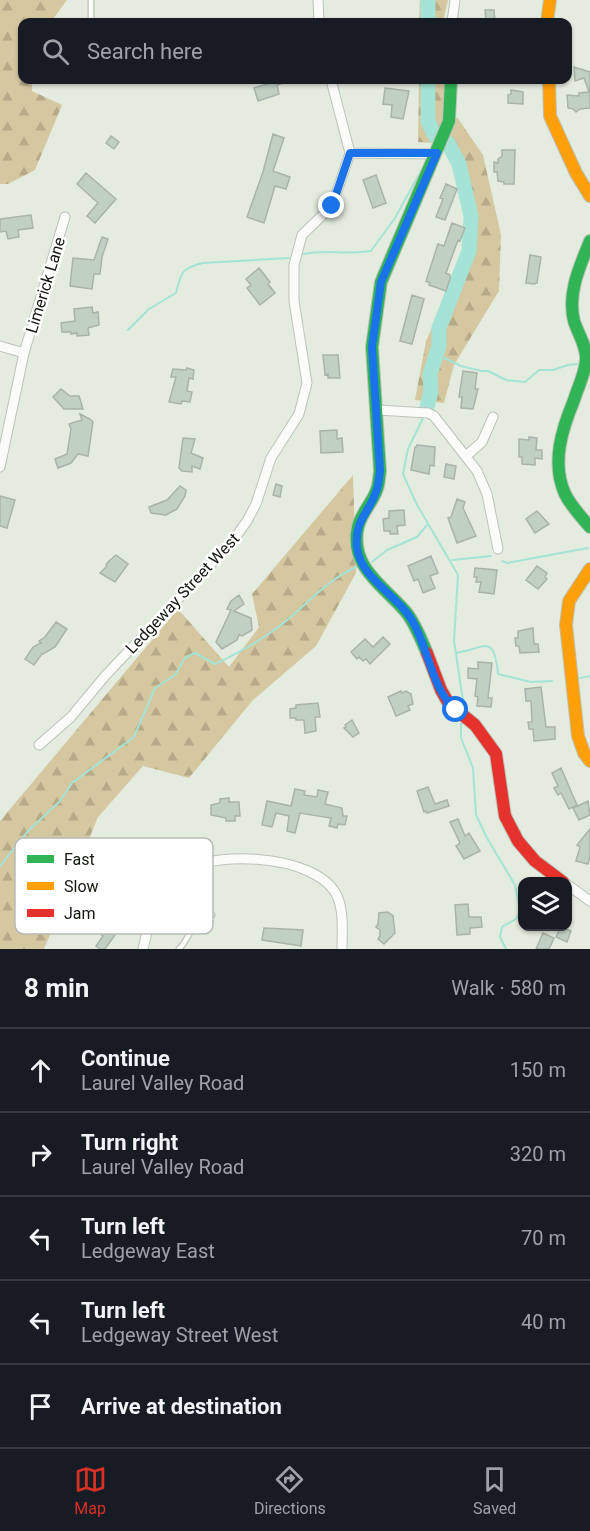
<!DOCTYPE html>
<meta charset="utf-8">
<style>
body{margin:0;font-family:Roboto,sans-serif;background:#242831;color:#f1f3f6}
.controls{position:absolute;right:18px;bottom:18px;display:grid;overflow:hidden;border-radius:12px;box-shadow:0 2px 4px #0004}
.controls button{width:54px;height:54px;display:grid;place-items:center;padding:0;border:0;border-bottom:2px solid #363941;background:#171b24;color:#f1f3f6;font:30px sans-serif}
.stop{position:absolute;width:18px;height:18px;margin:-14px;border:4px solid #1a73e8;border-radius:50%;background:#fff}
.stop.end{background:#1a73e8;border-color:#fff;box-shadow:0 2px 6px #0008}
.list{margin:0;padding:0;list-style:none}
h2{display:flex;justify-content:space-between;align-items:center;height:78px;margin:0;padding:0 24px;font-size:26px}
h2 small{font-size:20px;font-weight:400;color:#9ea1a6}
.list li{display:grid;grid-template-columns:39px 1fr auto;gap:18px;align-items:center;box-sizing:border-box;height:84px;padding:0 24px;border-top:2px solid #363941}
.list b{display:block;font-size:22px;white-space:nowrap}
.list p{margin:0;font-size:20px;white-space:nowrap;color:#9ea1a6}
.list em{font-size:20px;font-style:normal;color:#9ea1a6}
.icon{flex:none;width:33px;height:33px;fill:none;stroke:currentColor;stroke-width:2;stroke-linecap:round;stroke-linejoin:round}
.map{position:relative;flex:none;width:590px;height:949px;overflow:hidden}
.search{position:absolute;background:#171b24;box-shadow:0 2px 4px #0004;left:18px;right:18px;top:18px;height:66px;display:flex;align-items:center;gap:15px;box-sizing:border-box;padding:0 21px;border-radius:12px;color:#9ea1a6;font-size:22px}
.sheet{height:498px;background:#171b24}
nav{display:flex;justify-content:space-around;align-items:center;box-sizing:border-box;height:84px;border-top:2px solid #363941;background:#171b24;font-size:16px;color:#9ea1a6}
nav a{display:grid;justify-items:center;gap:3px}
nav .on{color:#d93025}
.map>svg:first-child{display:block}
.forest{fill:url(#forest-firs)}
.lines{fill:none;stroke-linecap:round;stroke-linejoin:round}
.stream{stroke:#a4e3d5;stroke-width:2}
.river{stroke:#a4e3d5;stroke-width:15}
.building{fill:#c0d0c3;stroke:#aab3aa;stroke-width:1.5}
.lane-casing{stroke:#bcc2b8;stroke-width:7}
.street-casing{stroke:#bcc2b8;stroke-width:11}
.fast-casing{stroke:#bcc2b8;stroke-width:14}
.slow-casing{stroke:#bcc2b8;stroke-width:14}
.jam-casing{stroke:#bcc2b8;stroke-width:14}
.lane{stroke:#fbfcfa;stroke-width:4.5}
.street{stroke:#fbfcfa;stroke-width:9}
.fast{stroke:#30b455;stroke-width:12}
.slow{stroke:#ff9f0a;stroke-width:12}
.jam{stroke:#e5322d;stroke-width:12}
.route{stroke:#1a73e8;stroke-width:8}
.labels{text-anchor:middle;stroke-width:5;stroke-linejoin:round;paint-order:stroke}
.street-label{font-size:16px;fill:#13180f;stroke:#fff}
.key{fill:#fff;stroke:#b8bab7;stroke-width:1.5}
.key-label{font-size:16px;fill:#13180f}
</style>
<div class="map">
<svg width="590" height="949" viewBox="0 0 590 949">
<defs>
<pattern id="forest-firs" width="22" height="20" patternUnits="userSpaceOnUse" patternTransform="scale(1.5)"><rect width="22" height="20" fill="#d5c7a0"/><path d="M5 1l3.5 6h-7zM16 11l3.5 6h-7z" fill="#b6aa89"/></pattern>
</defs>
<rect width="100%" height="100%" fill="#e4ecdf"/>
<path class="forest" d="M0,0h67l-16,22h-29v58h10v11l30,14 -27,65 -27,14h-8z
M420,0h28l-5,22h-24z
M419,80h26l3,37 -14,26 -16,-1z
M457,117l26,38 18,80 -2,56 -45,74 -10,38 -29,-3 11,-59 41,-92 1,-32 -17,-69 -7,-5z
M353,475l3,98 -40,73 -63,54 -64,78 -46,-12 -45,51 -54,132h-44v-128l178,-212 51,58 30,-40 -7,-33z"/>
<g class="lines">
<path class="stream" d="M432,147l3,-11
M304,254c22,-5 44,1 67,-3l24,-33 27,-49
M128,330l21,-21 27,-16c5,-20 5,-25 27,-30l86,-5
M436,354l25,12 21,5h6l18,9 19,2 14,-12h14l15,-5 9,-1
M423,418l-15,31 -5,25 13,29 42,72 -4,66 10,66
M452,560l39,-4
M502,561l5,2 81,-15
M372,562l15,-12 30,-13 11,-13
M456,653c30,-5 38,-20 42,21l33,8 21,-1
M580,678l10,-2
M461,723v15l12,30 3,47 11,23 28,47 5,26 -4,8 -14,8 -2,10 6,12
M0,866l28,-35 32,-30 12,-18 62,-46 21,-49 20,-13 10,-17 10,-5 20,11c24,-11 50,-26 71,-43 23,-19 43,-42 70,-54"/>
<path class="river" d="M428,0v22
M428,80v41l7,15
M427,408l4,-17 -1,-17 9,-28v-18l30,-77 2,-35 -12,-52 -11,-21"/>
</g>
<path class="building" d="M485,10h9l1,12h-9z
M574,67l16,5v36l-10,1 -4,3 -3,-3 -5,-1 -1,-13 12,1v-3l10,-1 -5,-14 -9,3z
M269,80h21v1l-13,4 2,9 -21,7 -4,-13 16,-5z
M385,88l24,3 -6,28 -12,-2 1,-12 -9,-1z
M511,90l12,2v12l-15,-1v-8l3,-1z
M273,134l11,4 -11,33 17,6 -4,12 -11,-3 -11,37 -17,-6 16,-45z
M111,136l8,6 -5,7 -8,-6z
M502,150h13l-1,34h-10v-2l-6,-1 -1,-9h-3v-10l4,1v-4l4,-3z
M86,173l30,26 -21,24 -8,-7 11,-13 -21,-19z
M376,175l10,28 -13,5 -10,-28z
M446,184l11,5 -12,31 -9,-3 7,-18 -3,-1z
M31,215l2,13 -15,2 1,7 -11,2 -2,-8 -6,1v-13z
M452,223l13,5 -5,13 -2,-1 -12,33 4,2v4l-4,12 -17,-6 1,-2 -4,-2 12,-37 6,2z
M102,237l6,2 -6,18 -2,17h-6l-2,15 -22,-3 3,-28 21,2z
M530,255l11,2 -4,26 -3,1 -8,-1z
M259,268l11,14 -2,2 7,9 -15,12 -13,-17 4,-3 -5,-6z
M412,295l12,4 -12,45 -12,-3z
M92,307l1,6 5,-1 1,13 -11,3 1,7 -12,1v-3l-6,1v-2h-9l-1,-9 14,-2 -1,-12z
M323,355h15l2,23h-12v-4l-3,1z
M187,368l7,2 -1,9 -4,-1 -2,13 5,1 -2,10 -8,-1 -1,3 -12,-2 7,-25h-5l2,-8 13,1z
M463,371l14,2 -2,16h3l-5,20 -12,-1 1,-11h-3z
M61,389l9,7h9l4,13h-19l-11,-12z
M80,414l10,5 3,3 -5,34 -10,-2 -7,9 -13,5 -3,-9 12,-5 4,-25 -2,-5 13,-4z
M337,430v9l5,-1 1,14 -22,1 -1,-22z
M529,437l8,1 -1,12h6v9l-7,-1v7l-13,-1v-7h-3v-18l10,1z
M183,438l12,1 -4,14 12,5 -3,11 -8,-3v6l-10,-1 -3,-3z
M417,445l18,2 -1,19 -4,-1 -1,9 -18,-4 4,-23h1z
M446,464l10,2 -2,13 -10,-2z
M276,484l6,2 -2,11 -7,-2z
M180,486l6,4 -1,6 -8,13 -11,6 -15,-2 -2,-6 18,-7z
M0,496l15,4 -8,28 -7,-2z
M457,499l8,3 -2,6 13,28 -19,7 -9,-25 3,-1z
M404,510l1,15 -8,1 1,8h-8v-3h-6l-1,-12 6,-1v-7z
M537,511l12,13 -14,9 -9,-14z
M116,555l12,9 -13,18 -15,-9 7,-7 -1,-1 3,-4z
M431,556l7,17 -8,3 5,12 -12,5 -5,-14 -4,2 -6,-15z
M537,566l10,7 -2,4 2,2 -9,10 -12,-9z
M475,568l22,2 -3,24 -15,-2 2,-10h-5l1,-5h-3z
M239,595l5,9 -10,7 17,7 1,12 -10,6 -3,-1 -2,5 -15,9 -6,-7 15,-32 -4,-1 4,-8z
M56,622l11,7 -12,18 -14,8 -7,10 -9,-6 8,-12 8,-4 -2,-2 6,-4z
M533,628l1,16h4l1,8 -19,1 -1,-7h-3l-1,-8h3v-7z
M383,637l7,7 -20,20 -4,-5 -3,2 -4,-4 -2,2 -6,-7 14,-13 8,8z
M478,662l14,1 -4,35h4l-1,9 -14,-1 1,-9 -3,-1 2,-17 -9,-1v-10l10,1z
M541,687l5,40h9v12l-21,2 -1,-12h-4l-1,-7h4l-1,-21h-5l-1,-12z
M401,691l1,2 4,-2 5,3 2,10 -5,2 2,4 -14,6 -8,-19z
M318,703l2,14h-5l1,14 -11,2 -1,-13h-8v-2h-6v-9l6,-1v-3z
M352,720l7,13 -6,4 -9,-9 2,-1 -1,-2z
M561,768l16,37 -8,4 -8,-16 -3,2 -4,-7 4,-2 -6,-13z
M428,787l7,17 12,-4 2,6 -22,7 -1,-2 -2,1 -7,-21z
M295,789l10,2 -1,4 13,2 1,-7 10,2 -3,12 17,4 1,8h4l-2,9 -7,-1 -1,4 -8,-2 2,-8 -31,-5 -5,20 -8,-2 2,-15 -13,-3 -4,14 -10,-2 5,-24 24,5z
M229,798v4h10l1,14h-5v5h-9v-3l-15,-3v-10l9,-2v-4z
M588,801l2,14 -11,5 -6,-12z
M458,819l7,17 4,-3 11,18 -16,8 -8,-13 4,-3 -10,-21z
M590,829v28l-2,7 -12,-3 4,-14 -3,-2z
M468,904l1,13h12l1,10 -12,1v6l-13,1 -2,-30z
M388,912l5,4 2,17 -11,11 -6,-5 2,-3v-6l-4,-3 2,-3 1,-11z
M104,927l11,8 -10,14h-5l-4,-3 7,-10 -4,-3z
M561,927l10,4 -4,11 -11,-5z
M264,928l39,2 -2,16 -39,-6z
M543,933l11,5 -5,11h-13z"/>
<g class="lines">
<defs>
<path id="lane" d="M91,0v22
M179,949c12,-11 13,-34 33,-34"/>
<path id="street" d="M318,0l1,22
M452,22l3,-22
M331,80l19,73
M350,153l87,1
M0,346l24,7
M377,410l51,3 6,3 43,55 10,23 11,55
M466,456l16,-14 11,-25
M0,467l24,-114 41,-136
M39,745l32,-28 34,-41 127,-134 15,-21 9,-17 15,-46 28,-44 8,-31 -13,-82v-36l8,-30 30,-29 18,-53
M568,885l22,16
M143,949c5,-19 10,-56 23,-69 33,-32 153,-29 172,18 6,16 4,35 4,51"/>
<path id="fast" d="M590,241c-10,25 -23,52 -16,80 4,13 13,25 12,39 -1,14 -8,27 -12,40 -12,29 -23,63 -9,94 6,12 16,23 25,33
M427,653c-6,-14 -12,-30 -21,-41 -22,-26 -57,-45 -48,-85 3,-14 15,-25 19,-38 2,-5 2,-12 3,-18l-8,-124 9,-65 68,-161 2,-41"/>
<path id="slow" d="M547,22l3,-22
M549,80l1,36 26,57 14,23
M590,569l-21,32 -3,24 12,111 6,17 6,8"/>
<path id="jam" d="M427,653l14,37 8,14 26,21 21,29 9,62 13,25 17,20 28,21"/>
</defs>
<use href="#lane" class="lane-casing"/>
<use href="#street" class="street-casing"/>
<use href="#fast" class="fast-casing"/>
<use href="#slow" class="slow-casing"/>
<use href="#jam" class="jam-casing"/>
<use href="#lane" class="lane"/>
<use href="#street" class="street"/>
<use href="#fast" class="fast"/>
<use href="#slow" class="slow"/>
<use href="#jam" class="jam"/>
</g>
<g class="lines">
<path class="route" d="M332,206l18,-53h87l-56,129 -9,65 8,124c-1,6 -1,12 -3,18 -7,24 -23,30 -20,59 4,28 34,44 50,65 21,27 23,76 49,97"/>
</g>
<g class="labels">
<g class="street-label">
<text transform="translate(45 285) rotate(-73)" y="6">Limerick Lane</text>
<text transform="translate(182 593) rotate(-47)" y="6">Ledgeway Street West</text>
</g>
</g>
<rect x="15" y="838" width="198" height="96" rx="9" class="key"/>
<rect x="27" y="855" width="27" height="8" fill="#30b455"/>
<rect x="27" y="882" width="27" height="8" fill="#ff9f0a"/>
<rect x="27" y="909" width="27" height="8" fill="#e5322d"/>
<g class="key-label">
<text x="64" y="865">Fast</text>
<text x="64" y="892">Slow</text>
<text x="64" y="919">Jam</text>
</g>
</svg>
<div class="controls">
<button><svg class="icon" aria-label="layers" viewBox="0 0 24 24"><path d="M12 4l9 5-9 5-9-5zM3 14l9 5 9-5"/></svg></button>
</div>
<div class="stop" style="left:456px;top:710px"></div>
<div class="stop end" style="left:332px;top:206px"></div>
<div class="search"><svg class="icon" aria-label="search" viewBox="0 0 24 24"><circle cx="10" cy="10" r="6"/><path d="M15 15l6 6"/></svg>Search here</div>
</div>
<section class="sheet">
<h2>8 min<small>Walk · 580 m</small></h2>
<ul class="list">
<li><svg class="icon" aria-label="ahead" viewBox="0 0 24 24"><path d="M12 20V5M6 11l6-6 6 6"/></svg><div><b>Continue</b><p>Laurel Valley Road</p></div><em>150 m</em></li>
<li><svg class="icon" aria-label="right" viewBox="0 0 24 24"><path d="M7 20v-9h11M14 6l5 5-5 5"/></svg><div><b>Turn right</b><p>Laurel Valley Road</p></div><em>320 m</em></li>
<li><svg class="icon" aria-label="left" viewBox="0 0 24 24"><path d="M17 20v-9H6M10 6l-5 5 5 5"/></svg><div><b>Turn left</b><p>Ledgeway East</p></div><em>70 m</em></li>
<li><svg class="icon" aria-label="left" viewBox="0 0 24 24"><path d="M17 20v-9H6M10 6l-5 5 5 5"/></svg><div><b>Turn left</b><p>Ledgeway Street West</p></div><em>40 m</em></li>
<li><svg class="icon" aria-label="arrive" viewBox="0 0 24 24"><path d="M6 21V4h12l-3 4 3 4H6"/></svg><div><b>Arrive at destination</b></div></li>
</ul>
</section>
<nav>
<a class="on"><svg class="icon" aria-label="map" viewBox="0 0 24 24"><path d="M3 6l6-2 6 2 6-2v14l-6 2-6-2-6 2zM9 4v14M15 6v14"/></svg>Map</a>
<a><svg class="icon" aria-label="directions" viewBox="0 0 24 24"><path d="M12 3l9 9-9 9-9-9zM9 14v-3h6M13 9l2 2-2 2"/></svg>Directions</a>
<a><svg class="icon" aria-label="saved" viewBox="0 0 24 24"><path d="M7 4h10v16l-5-4-5 4z"/></svg>Saved</a>
</nav>
